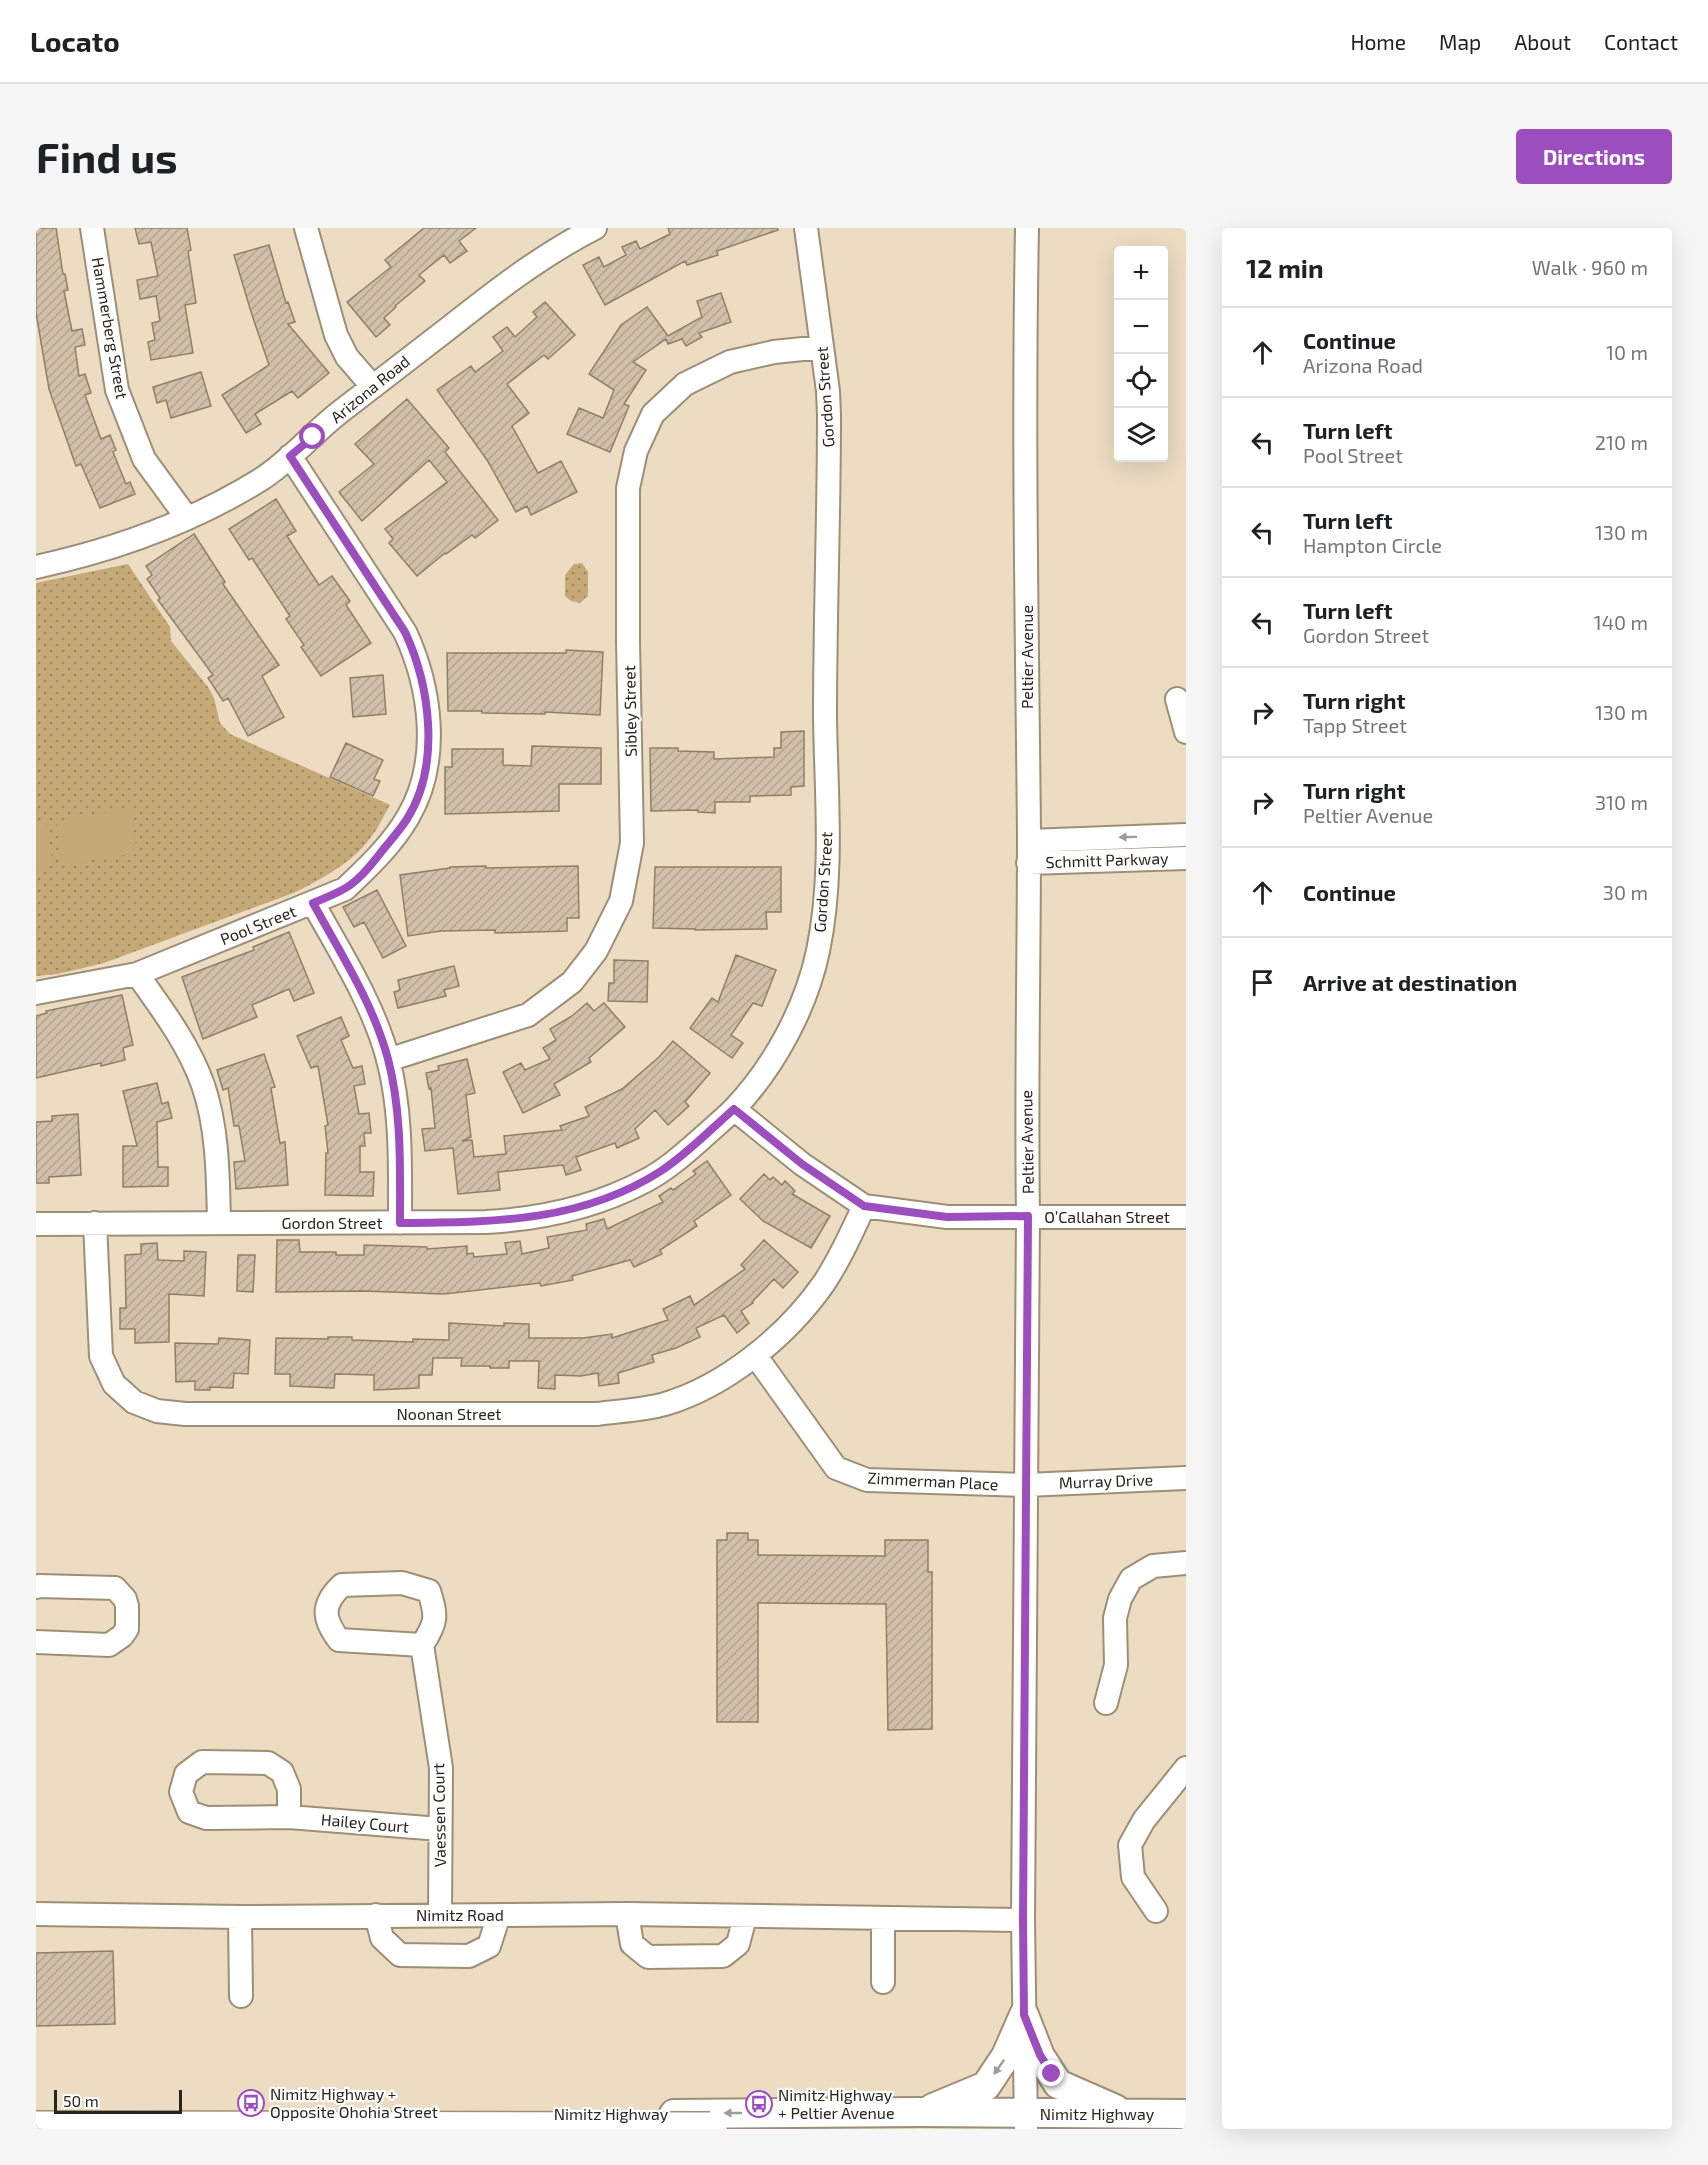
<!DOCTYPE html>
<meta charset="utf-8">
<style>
body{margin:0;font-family:"Exo 2",sans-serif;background:#f6f6f6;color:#202124}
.controls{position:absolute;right:18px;top:18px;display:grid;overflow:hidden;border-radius:6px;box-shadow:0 6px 24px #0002}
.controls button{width:54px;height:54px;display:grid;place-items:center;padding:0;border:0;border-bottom:2px solid #e0e0e0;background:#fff;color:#202124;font:30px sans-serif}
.scale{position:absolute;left:18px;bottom:15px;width:128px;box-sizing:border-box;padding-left:6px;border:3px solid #2a251b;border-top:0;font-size:16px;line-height:21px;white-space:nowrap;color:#2a251b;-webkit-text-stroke:4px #fff;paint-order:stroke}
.stop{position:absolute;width:18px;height:18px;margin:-14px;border:4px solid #9d4ebe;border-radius:50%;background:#fff}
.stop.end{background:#9d4ebe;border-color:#fff;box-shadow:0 2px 6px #0008}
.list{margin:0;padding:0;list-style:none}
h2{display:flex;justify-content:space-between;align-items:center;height:78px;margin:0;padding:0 24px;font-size:26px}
h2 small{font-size:20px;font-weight:400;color:#757577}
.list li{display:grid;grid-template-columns:39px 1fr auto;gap:18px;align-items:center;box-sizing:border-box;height:90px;padding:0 24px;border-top:2px solid #e0e0e0}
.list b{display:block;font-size:22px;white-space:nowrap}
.list p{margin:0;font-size:20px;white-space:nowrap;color:#757577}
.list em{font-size:20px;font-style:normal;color:#757577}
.icon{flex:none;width:33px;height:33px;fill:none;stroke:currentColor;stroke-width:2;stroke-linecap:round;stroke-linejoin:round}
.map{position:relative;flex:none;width:1150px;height:1901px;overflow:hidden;border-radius:6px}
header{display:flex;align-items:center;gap:36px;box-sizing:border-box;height:84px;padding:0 30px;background:#fff;border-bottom:2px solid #e0e0e0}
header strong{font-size:28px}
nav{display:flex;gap:33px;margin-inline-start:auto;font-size:21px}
.intro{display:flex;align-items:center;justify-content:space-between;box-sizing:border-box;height:144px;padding:0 36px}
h1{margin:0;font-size:42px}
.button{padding:15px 27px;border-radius:6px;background:#9d4ebe;color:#fff;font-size:21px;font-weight:700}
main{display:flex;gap:36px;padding:0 36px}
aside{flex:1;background:#fff;border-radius:6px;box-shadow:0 6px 24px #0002}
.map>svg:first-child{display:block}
.park{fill:url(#park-dots)}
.pitch{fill:#c5a977}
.building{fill:url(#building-hatch);stroke:#8e8068;stroke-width:1.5}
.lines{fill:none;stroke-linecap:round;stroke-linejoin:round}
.minor-casing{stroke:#9d8f77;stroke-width:26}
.major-casing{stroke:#9d8f77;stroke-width:32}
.minor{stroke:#fff;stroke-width:22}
.major{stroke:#fff;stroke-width:28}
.highway-bridge-casing{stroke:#9d8f77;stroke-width:36;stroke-linecap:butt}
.highway-bridge{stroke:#fff;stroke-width:33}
.oneway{fill:#9f9d98}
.route{stroke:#9d4ebe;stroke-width:8}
.labels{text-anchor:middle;stroke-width:4.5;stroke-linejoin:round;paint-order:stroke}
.street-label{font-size:16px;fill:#2a251b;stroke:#fff}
.poi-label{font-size:16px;fill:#2a251b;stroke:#fff;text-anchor:start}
</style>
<header>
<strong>Locato</strong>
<nav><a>Home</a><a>Map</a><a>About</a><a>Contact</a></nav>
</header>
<div class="intro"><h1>Find us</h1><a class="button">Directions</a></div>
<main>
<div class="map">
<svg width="1150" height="1901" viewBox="0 0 1150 1901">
<defs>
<pattern id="park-dots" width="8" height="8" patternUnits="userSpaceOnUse" patternTransform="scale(1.5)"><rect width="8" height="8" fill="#c5a977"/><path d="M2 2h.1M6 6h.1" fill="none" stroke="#a08961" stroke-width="1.8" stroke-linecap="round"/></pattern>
<pattern id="building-hatch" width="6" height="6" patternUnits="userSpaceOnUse" patternTransform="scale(1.5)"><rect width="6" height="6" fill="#cfc0a7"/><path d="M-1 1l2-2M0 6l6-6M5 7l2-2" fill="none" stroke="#b2a58f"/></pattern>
</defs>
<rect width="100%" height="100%" fill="#ebdcc2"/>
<path class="park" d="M546,335l6,9v24l-8,7 -9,-2 -6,-5v-21l9,-11z
M92,336l42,63 1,14 37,46 6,11 6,25 10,11 160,71c-7,12 -13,26 -22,36 -18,23 -47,38 -72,51l-192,71 -46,11 -22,2v-393z"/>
<path class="pitch" d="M94,580l7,45 -74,12 -7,-44z
M10,594l7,44 -17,3v-46z"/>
<path class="building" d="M0,0h20l7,46h2l3,16 -4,1 8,40 10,-2 3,16 -10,2 4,29 6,-2 6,19 -6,2 16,44 9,-4 6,15 -3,2 13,32 4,-2 5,12 -35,14 -19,-44 -5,2 -27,-77 -13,-76z
M99,0h52l4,22 -3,1 8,52 -11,2 8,48 -42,7 -3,-18 7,-2 -3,-17 8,-2 -4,-25 -16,3 -3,-19 21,-4 -7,-34 -12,2z
M388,0h52l-17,13 8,10 -17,12 -6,-8 -25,20 6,6 -30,25 1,1 -12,11 6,7 -14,12 -29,-35 44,-35 -6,-7z
M632,0h109l1,2 -61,21 1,4 -31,10 -2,-4 -80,44 -22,-40 16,-8 5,10 22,-12 -4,-8 14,-6 4,8 30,-15z
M233,17l17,58 2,-1 7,20 -7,2 41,49 -31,25 -6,-7 -37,23 6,10 -15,9 -24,-38 47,-30 -17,-50 -18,-60z
M685,65l10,29 -32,11 3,4 -16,9 -4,-7 -14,5 -2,-5 -33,23 13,8 -22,34 5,2 -19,46 -43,-18 12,-26 24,10 11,-28 -25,-16 32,-49 26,-18 21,29 34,-19 -5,-16z
M509,74l30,33 -27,24 -4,-4 -37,29 22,29 -17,13 26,47 23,-12 16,31 -46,23 -4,-9 -11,6 -29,-52 -50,-70 34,-24 4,6 28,-21 -10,-14 14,-10 8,10 22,-20 -4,-5z
M165,144l10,34 -40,12 -5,-18 -9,3 -4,-16z
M371,171l42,49 -4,4 53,68 -23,18 -3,-3 -26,19 -1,-1 -28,23 -28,-33 4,-4 -8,-10 62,-47 -18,-22 -67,61 -23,-29 35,-28 -19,-20z
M240,271l20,32 -9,5 32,49 13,-9 18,25 -4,4 25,38 -50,33 -20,-29 3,-2 -18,-26 4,-3 -38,-58 -3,2 -20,-31z
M158,306l31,48 -2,2 56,81 -17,11 22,41 -36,19 -20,-38 -5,3 -15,-23 5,-3 -55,-75 2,-2 -13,-19 5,-4 -6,-9z
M530,422l37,2 -3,63 -55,-3v2l-63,-1v-2h-34l-1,-58h119z
M347,447l3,39 -33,3 -3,-39z
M768,503v55l-13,1v8l-41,1v6h-35v11l-17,-1v-2l-47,1 -1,-63h28v3l36,1v7l60,-2v-9h7v-16z
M310,515l37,17 -9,19 6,2 -7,15 -43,-19z
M496,518l69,2v36h-42v27l-114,3v-47h7v-18h51v16l28,1z
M450,638v2l92,-2 1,52h-12v13l-72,2v-3l-54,1 -33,5 -8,-61 50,-7v-1z
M619,639h126v45h-15l1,17 -72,1v-1l-42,-1z
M341,662l29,56 -23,12 -19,-36 -10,5 -11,-20z
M253,704l25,61 -20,8 -5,-12 -37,16 5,12 -54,22 -21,-62 72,-27 -1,-3z
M700,727l40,15 -14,36 -9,-3 -22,32 12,8 -11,15 -42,-30 22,-30 6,4z
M578,732l34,1 -1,41 -39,-1 1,-18h5z
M418,738l5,20 -15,4 2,6 -48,12 -4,-16 6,-2 -2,-10z
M86,767l11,50 -10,3 2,12 -24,6v-3l-65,15v-62l11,-3 -1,-2z
M551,775l7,8 10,-8 21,24 -36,31 2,4 -37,22 6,11 -37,18 -20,-41 18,-9 4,7 25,-11 -7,-11 13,-8 -6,-11 22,-13z
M305,789l8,19 -8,4 12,28 9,-2 3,18 -11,2 5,28 10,-1 2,20h-7l1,13h-5v26h14l-1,24 -48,-1 1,-42h2l-3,-27 3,-1 -10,-59 -7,2 -14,-32z
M637,813l37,32 -25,29 4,4 -21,19 -13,-15 -20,19 4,9 -22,10 -2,-5 -39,14 5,13 -15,5 -3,-10 -65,7 2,18 -42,4 -5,-46 -28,3 -3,-22 13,-1 -4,-40 -2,1 -3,-16 13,-3 -1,-4 29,-7 8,34 -9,2 5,42 -9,4 10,-1 2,17 32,-3 -2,-18 58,-6 -2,-4 29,-10 -4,-9 37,-18 37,-32z
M228,826l11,33 -4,1 9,55 5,-1 3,43 -52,4 -2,-27 11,-1 -6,-35h-5l-6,-38 -5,2 -6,-20z
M121,855l5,21 6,-2 4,16 -15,4 1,45h10v19l-45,1v-41h14l-14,-55z
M42,886l3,61 -32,2v6h-13v-61l16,-1v-5z
M671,933l24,34 -37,26 3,5 -37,24 2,4 -28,13 -4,-7 -58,16 1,4 -32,6 -1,-3 -96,11 -80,-3 -88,1 1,-52h22l1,12h36v3h28v-10l63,2v2l40,-3v8l6,-1 1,4 33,-3 -2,-11 15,-2 2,13 27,-6 -2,-11 40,-7 -1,-6 18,-5 3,10 56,-27 -4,-6 12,-8 2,2 23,-16 -3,-3z
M728,946l6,6 3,-3 9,8 3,-4 10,10 -3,3 38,22 -19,32 -48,-27 -23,-22z
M728,1012l34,32 -15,16 -9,-9 -22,23 1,1 -12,8 8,12 -12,10 -13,-18 -28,13 4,9 -24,11 -24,7 2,7 -36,11 1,10 -20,3 -1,-13 -17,3 -26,-1v14l-17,-1 1,-27h-30v7h-19v-2h-29l1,-8h-29l-1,17h-13v13l-45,2v-15l-39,-1 -1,14 -44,-2v-12h-15l1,-36 52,1v-2h24v3l61,2v-3l36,1v-17l55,3v-3l25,1v14h54l29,-4v4l56,-18 -5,-11 27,-13 4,9 51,-36 -4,-4z
M121,1015l1,17 26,1v-10l22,1 -2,44 -35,-2v48l-34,1v-14h-15v-21h6l-1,-53 16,-1v-10z
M202,1027h17l-2,37 -16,-1z
M183,1110l31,2 -2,34 -14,-1 -1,15 -23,-1v3h-15v-9l-19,1 -1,-39 43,1z
M691,1305h21v7h10v15l127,1v-16h43v32h4v157l-44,1 -2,-126 -128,-1v119h-41v-182h10z
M77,1723l2,73 -79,2v-73z"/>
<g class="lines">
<defs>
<path id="minor" d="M56,0l25,162 27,69 43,59
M270,0l30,107 11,22 26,30
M0,339c78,-17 156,-45 224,-87 30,-19 53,-47 80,-68 35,-27 70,-54 105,-81 48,-38 95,-75 150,-103
M1141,471l9,33
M993,613l157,-6
M992,635l158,-5
M277,675c28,51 60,100 75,156 14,54 12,109 12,164
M101,746c25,35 52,71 66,111 15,43 15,93 16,138
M0,765l101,-19 208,-85c22,-21 47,-44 63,-72 33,-56 23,-129 -3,-185l-115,-176
M352,832l140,-45 44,-33 24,-31 25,-50 11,-58 -4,-202v-153l8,-37 17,-37 32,-30 45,-22 44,-10 48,-5
M698,881l68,55 62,42 83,11h239
M59,995l6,133 13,28 20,18 23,9 28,3h412c22,-3 47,-4 68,-10 61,-18 123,-69 159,-121 16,-24 28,-51 40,-77
M0,996l450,-2c55,-3 110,-15 159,-41 21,-11 38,-26 56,-42 11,-10 23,-20 33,-30 40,-42 72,-101 84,-158 16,-77 8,-157 7,-235 0,-100 4,-200 4,-301l-1,-24 -22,-163
M719,1127l81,113 31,12 159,5 160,-7
M0,1359l3,-1 76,2 10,11 2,7v23l-5,7 -13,9 -73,-3
M386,1417c15,-23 15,-28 7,-54l-27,-8 -60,2c-20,19 -20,33 -3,55l83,5 19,123 -1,147
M1070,1475l10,-38 -1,-47 5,-19 11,-20 22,-13 33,-3
M253,1589v-28l-7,-17 -14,-9 -66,-1 -16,12 -5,18 8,20 17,6 83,-1 151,12
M1120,1683l-23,-34 -3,-32 14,-25 42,-52
M0,1686l204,3 387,-3 396,6
M591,1686l5,30 16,13 75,-1 15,-12 7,-27
M340,1687l6,23 18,17 69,1 20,-10 10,-31
M204,1689l1,79
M847,1691v63
M990,1901l-3,-209 5,-704c-2,-127 1,-255 1,-382 -2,-202 -6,-404 -2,-606"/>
<path id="major" d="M988,1787l16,41 18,28 57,25
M897,1880l53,-22 20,-30 18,-41
M638,1886l247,-2 265,2"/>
</defs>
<use href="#minor" class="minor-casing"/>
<use href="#major" class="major-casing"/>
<use href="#minor" class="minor"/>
<use href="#major" class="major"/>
<defs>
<path id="highway-bridge" d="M0,1900l674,1"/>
</defs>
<use href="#highway-bridge" class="highway-bridge-casing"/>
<use href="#highway-bridge" class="highway-bridge"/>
</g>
<defs><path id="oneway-solid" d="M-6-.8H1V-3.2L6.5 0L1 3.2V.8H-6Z" transform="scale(1.5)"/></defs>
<g class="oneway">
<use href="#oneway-solid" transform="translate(1092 609) rotate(179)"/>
<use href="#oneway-solid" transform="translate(963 1839) rotate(125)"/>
<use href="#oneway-solid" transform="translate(697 1885) rotate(180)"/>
</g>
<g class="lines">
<path class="route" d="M277,209l-23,19 115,176c25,54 36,133 2,187 -7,11 -17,22 -25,32 -11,14 -24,31 -40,39 -9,5 -19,9 -29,13 28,51 60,100 75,156 14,54 12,109 12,164 92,-1 180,0 261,-52 26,-17 49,-41 73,-62l68,55 62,42 83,11 81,-1 -5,704 1,95 16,40 12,19"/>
</g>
<defs>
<symbol id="bus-ring" viewBox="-11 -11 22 22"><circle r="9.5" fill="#fff" stroke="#9d4ebe" stroke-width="1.5"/><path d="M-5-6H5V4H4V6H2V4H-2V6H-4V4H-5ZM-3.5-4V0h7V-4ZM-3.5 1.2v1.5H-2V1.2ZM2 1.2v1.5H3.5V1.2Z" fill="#9d4ebe"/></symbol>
</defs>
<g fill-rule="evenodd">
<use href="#bus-ring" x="200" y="1860" width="30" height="30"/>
<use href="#bus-ring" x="708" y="1861" width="30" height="30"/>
</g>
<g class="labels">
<g class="street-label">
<text transform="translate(74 100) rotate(80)" y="6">Hammerberg Street</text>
<text transform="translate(334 161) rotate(-39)" y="6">Arizona Road</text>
<text transform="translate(789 169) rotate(-94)" y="6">Gordon Street</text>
<text transform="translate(991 429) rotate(-90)" y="6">Peltier Avenue</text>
<text transform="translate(594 483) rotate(-91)" y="6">Sibley Street</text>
<text transform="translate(1071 632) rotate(-2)" y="6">Schmitt Parkway</text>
<text transform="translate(787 654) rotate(-86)" y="6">Gordon Street</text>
<text transform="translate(222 697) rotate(-22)" y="6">Pool Street</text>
<text transform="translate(991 914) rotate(-91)" y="6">Peltier Avenue</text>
<text x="1071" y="995">O’Callahan Street</text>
<text x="296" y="1001">Gordon Street</text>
<text x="413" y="1192">Noonan Street</text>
<text transform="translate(897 1253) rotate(3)" y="6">Zimmerman Place</text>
<text transform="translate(1070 1253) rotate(-2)" y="6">Murray Drive</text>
<text transform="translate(403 1587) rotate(-91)" y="6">Vaessen Court</text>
<text transform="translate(329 1595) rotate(5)" y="6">Hailey Court</text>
<text x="424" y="1693">Nimitz Road</text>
<text x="575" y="1892">Nimitz Highway</text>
<text x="1061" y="1892">Nimitz Highway</text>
</g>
<g class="poi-label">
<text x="234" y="1872">Nimitz Highway +<tspan x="234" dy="18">Opposite Ohohia Street</tspan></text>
<text x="742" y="1873">Nimitz Highway<tspan x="742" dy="18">+ Peltier Avenue</tspan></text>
</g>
</g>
</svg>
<div class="controls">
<button>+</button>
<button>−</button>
<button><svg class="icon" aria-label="locate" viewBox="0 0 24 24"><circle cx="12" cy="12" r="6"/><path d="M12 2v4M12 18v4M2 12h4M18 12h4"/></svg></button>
<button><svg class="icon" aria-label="layers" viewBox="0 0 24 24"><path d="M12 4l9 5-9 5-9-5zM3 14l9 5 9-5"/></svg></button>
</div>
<div class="scale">50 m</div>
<div class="stop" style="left:277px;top:209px"></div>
<div class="stop end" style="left:1016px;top:1846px"></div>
</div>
<aside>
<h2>12 min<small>Walk · 960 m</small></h2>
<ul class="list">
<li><svg class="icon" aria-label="ahead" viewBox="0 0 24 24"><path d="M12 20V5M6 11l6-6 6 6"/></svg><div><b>Continue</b><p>Arizona Road</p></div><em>10 m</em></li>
<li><svg class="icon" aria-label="left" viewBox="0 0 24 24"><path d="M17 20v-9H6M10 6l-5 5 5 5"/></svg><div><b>Turn left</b><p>Pool Street</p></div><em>210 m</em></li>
<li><svg class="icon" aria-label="left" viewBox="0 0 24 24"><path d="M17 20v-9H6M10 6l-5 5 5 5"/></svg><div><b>Turn left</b><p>Hampton Circle</p></div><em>130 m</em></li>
<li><svg class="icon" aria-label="left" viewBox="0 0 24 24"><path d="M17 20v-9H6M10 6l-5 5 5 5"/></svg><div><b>Turn left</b><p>Gordon Street</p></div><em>140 m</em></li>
<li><svg class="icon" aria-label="right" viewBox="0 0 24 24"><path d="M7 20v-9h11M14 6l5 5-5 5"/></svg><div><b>Turn right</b><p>Tapp Street</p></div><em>130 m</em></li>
<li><svg class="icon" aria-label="right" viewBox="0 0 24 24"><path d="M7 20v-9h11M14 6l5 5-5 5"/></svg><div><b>Turn right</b><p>Peltier Avenue</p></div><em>310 m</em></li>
<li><svg class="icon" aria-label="ahead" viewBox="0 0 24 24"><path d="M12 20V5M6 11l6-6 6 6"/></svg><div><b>Continue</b></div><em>30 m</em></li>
<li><svg class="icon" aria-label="arrive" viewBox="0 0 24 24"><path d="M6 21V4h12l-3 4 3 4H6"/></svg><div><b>Arrive at destination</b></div></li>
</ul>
</aside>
</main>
